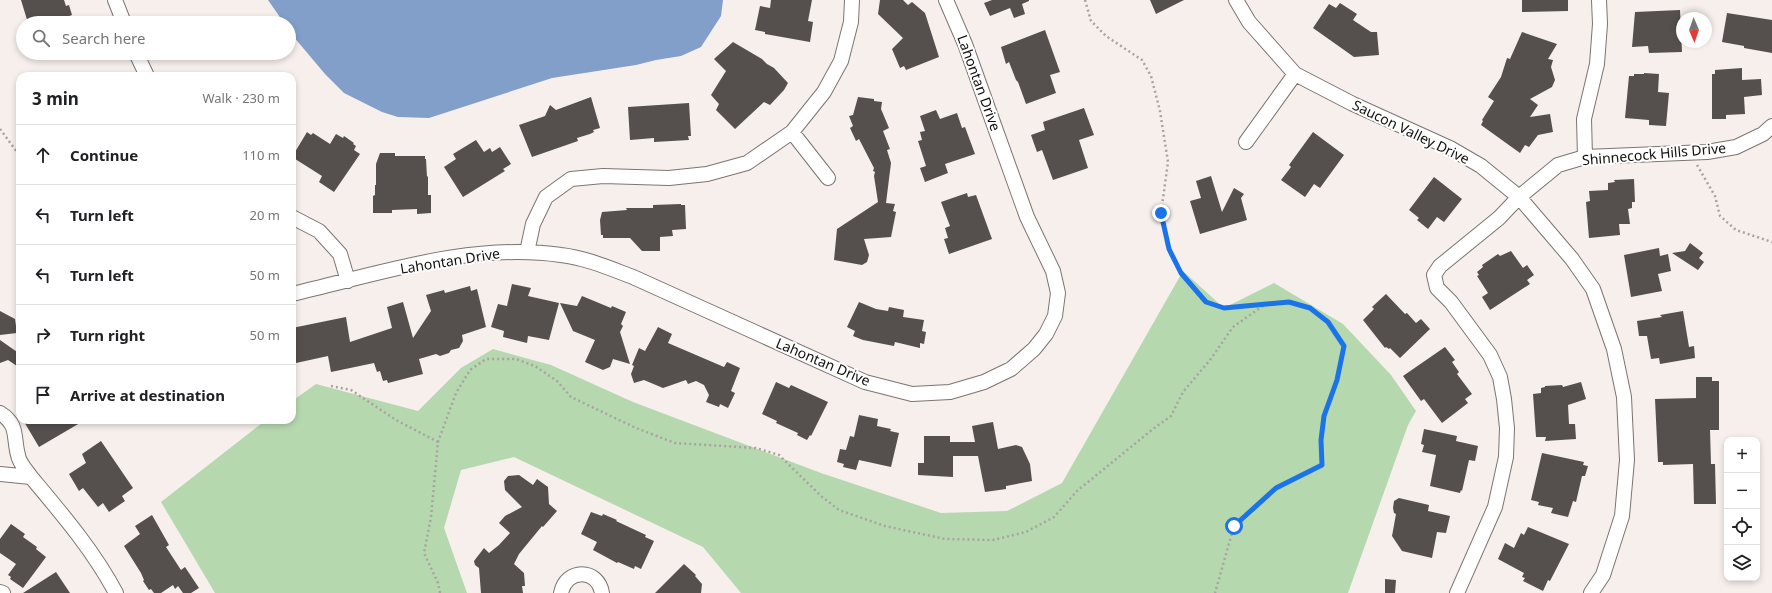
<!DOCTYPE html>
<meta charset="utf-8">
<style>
body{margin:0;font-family:"Noto Sans",sans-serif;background:#f6f6f6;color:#202124}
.controls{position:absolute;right:12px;bottom:12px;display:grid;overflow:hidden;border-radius:8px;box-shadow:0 2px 6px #0003}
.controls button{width:36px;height:36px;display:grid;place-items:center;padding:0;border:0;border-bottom:1px solid #e0e0e0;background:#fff;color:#202124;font:20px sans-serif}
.compass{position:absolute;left:1676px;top:12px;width:36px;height:36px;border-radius:50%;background:#fff;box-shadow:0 2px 6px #0003;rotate:178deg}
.stop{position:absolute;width:12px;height:12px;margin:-9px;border:3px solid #1a73e8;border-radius:50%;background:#fff}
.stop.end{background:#1a73e8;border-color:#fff;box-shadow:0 1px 4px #0008}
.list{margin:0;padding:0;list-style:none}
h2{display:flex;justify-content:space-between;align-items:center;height:52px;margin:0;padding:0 16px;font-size:17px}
h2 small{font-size:13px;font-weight:400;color:#757577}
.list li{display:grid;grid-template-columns:26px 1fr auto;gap:12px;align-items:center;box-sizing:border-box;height:60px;padding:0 16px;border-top:1px solid #e0e0e0}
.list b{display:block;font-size:15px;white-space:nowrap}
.list em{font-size:13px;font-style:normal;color:#757577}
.icon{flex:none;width:22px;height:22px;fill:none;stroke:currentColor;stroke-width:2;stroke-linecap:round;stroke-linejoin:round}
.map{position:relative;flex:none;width:1772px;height:593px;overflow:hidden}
.search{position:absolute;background:#fff;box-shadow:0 2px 6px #0003;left:16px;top:16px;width:280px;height:44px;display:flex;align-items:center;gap:10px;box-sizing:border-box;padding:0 14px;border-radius:22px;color:#757577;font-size:15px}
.panel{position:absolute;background:#fff;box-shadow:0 2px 6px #0003;left:16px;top:72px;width:280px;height:352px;border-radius:12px}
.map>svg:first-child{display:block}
.green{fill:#b6d8af}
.water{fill:#829fca}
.building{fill:#554f4d}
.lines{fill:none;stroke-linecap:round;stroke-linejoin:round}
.minor-casing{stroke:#7b7572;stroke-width:16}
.path{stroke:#a8a3a0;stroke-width:2.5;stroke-dasharray:2 3;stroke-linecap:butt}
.minor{stroke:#fff;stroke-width:14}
.route{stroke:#1a73e8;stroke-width:5}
.labels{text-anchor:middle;stroke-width:4;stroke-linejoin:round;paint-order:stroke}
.street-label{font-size:14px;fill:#12100f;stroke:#fff}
</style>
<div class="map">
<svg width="1772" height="593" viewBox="0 0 1772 593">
<rect width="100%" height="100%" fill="#f6efec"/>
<path class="green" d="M1183,271l41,37 50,-25 69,41 48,51 25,36 -8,14 -60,168h-607l-38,-46 -189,-90 -53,13 -17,58 23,65h-252l-54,-91 105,-82h26v-19l24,-17 102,27 43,-43 32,-19 58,16 82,37 188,71 120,40 66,-2 55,-28z"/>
<path class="water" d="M268,0h455l-2,16 -20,31 -20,9 -25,4 -20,5 -84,13 -123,40 -31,-1 -16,-5 -38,-19 -19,-19 -32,-38 -4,-6v-7h-5z"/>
<path class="building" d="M21,0h43l2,6 3,-1 3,10 -22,8h-22z
M771,0h41l-4,21 5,1 -3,20 -45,-8v-2l-10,-2 5,-24 10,2z
M880,0h23l5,5 4,-3 13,11 14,44 -33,13 -2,-4 -4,2 -8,-19 11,-11 -25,-24z
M992,0h37v1l-7,3 3,10 -11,4 -4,-10 -20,8 -6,-13z
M1150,0h34l-28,14z
M1522,0h46v11l-46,1z
M1340,3l17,11 -4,6 18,12h6l2,23 -25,2 -41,-29 16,-24 7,4z
M1680,10l2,42 -33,1 -1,-7 -16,1 3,-35z
M1727,13l45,7v33l-28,-5v-2l-22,-4z
M1045,30l15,42 -10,3 6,18 -30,11 -8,-22 -2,-2 -7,-18 -3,2 -5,-17z
M1522,32l35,12 -9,15 5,1 -2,7 4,13 -3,7 -22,12 8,6 -8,12 20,-3 3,18 -15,3 -9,12 -4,-2 -5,8 -39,-28 2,-4 -1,-1 12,-19 -6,-4 13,-20 6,-19 3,1z
M733,42l29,17 5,5 7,4 14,15 -4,7 -14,15 -6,-3 -29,27 -19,-19 3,-6 -8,-9 15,-24 -12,-12z
M1742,68v12l19,-1 1,16 -18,2 1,17 -19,1v4h-14v-45h3v-4z
M1644,73l15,1 -1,18 11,1 -3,33 -17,-1v-5l-24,-2 4,-42h5v-2h10z
M591,97l9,31 -7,2 1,2 -4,2 -13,4 1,3 -46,16 -13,-32 26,-9 5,-11 6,5z
M858,97l16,2v2l8,1 -1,7 8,19 -6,3 7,18 -3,1 4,13 -5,40 9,1 -2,7 3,1 -5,25 -27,2 5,16 -2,7 -5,3 -28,-5 3,-31 41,-27 -4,-26 1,-4 -2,-1 1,-3 -15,-29 -3,2 -6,-13 3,-2 -4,-10 4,-1z
M689,103l2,33h-3l1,4 -35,2v-4l-24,2 -2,-33z
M1084,108l10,27 -15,5 9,28 -35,12 -11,-30 -5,2 -6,-17 14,-5 -2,-8z
M936,110l4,9 17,-6 5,15 3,-1 10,27 -30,10 3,9 -23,9 -5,-14 6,-2 -8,-25 4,-1 -2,-8 5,-1 -5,-15z
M307,132l4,3 2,-2 17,11 6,-10 7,4 1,-2 10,7 -1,1 3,2 -2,4 6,4 -26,38 -15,-10 3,-6 -30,-19z
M1313,132l31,23 -24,33 -6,-4 -9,13 -24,-17 10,-13 -2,-2z
M476,140l8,12 6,-4 2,4 8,-5 11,17 -8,5 2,2 -42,26 -19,-30 12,-8 -3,-5z
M380,153h15v3h30v3h1l1,18 1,-1v19h3v18l-14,1v-5l-25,1v3h-19v-17l2,-1v-10h1v-21z
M1211,176l11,36 12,-24 10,6 -3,4 6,22 -47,14 -10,-33 11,-3 -5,-17z
M1434,177l28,22 -18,23 -7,-5 -9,12 -11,-9 2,-2 -10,-8z
M1634,179l1,23h-3v6l-4,1 2,15h-11l1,11 -31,3 -3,-36 4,-1 -1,-10 19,-1v-7l7,-1 -1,-2z
M967,193l1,4 8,-2 16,44 -43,15 -5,-15 4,-1 -3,-10 5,-2 -9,-24z
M681,204v1h4l1,24 -14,1 1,6 -13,1v14h-18l-12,-13h-27v-3h-2l-1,-15 2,-8 25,-2 -1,-2h27v-3z
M1690,243l13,10 -4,5 5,4 -6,8 -26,-17 13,-2z
M1659,248l1,8 8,-2 3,17 -13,3 4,17 -31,6 -7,-42z
M1511,251l12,17 4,-3 7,10 -7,5 3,4 -40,26 -8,-13 6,-4 -11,-17 2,-1 -2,-3 6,-5 -1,-2 16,-11 2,2z
M512,284l19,4 -3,8 31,7 -10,37 -21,-4 -1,7 -24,-6 1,-6 -13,-4 7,-23 9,2z
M470,286l1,5 6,-2 9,38 -24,8 1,6 -4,7 -8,2 -2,3 -9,3 -4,-2 -17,5 4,15 -35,9 -1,-3 -4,1 -3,-10 -3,1 -3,-9 -43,9 -3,-16 -32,7 -4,-35 54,-11 4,25 42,-14 -5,-21 16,-5 10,36 18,-27 -5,-16 18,-5 1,3z
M1386,294l19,20 2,-1 9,10 5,-4 9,10 -30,29 -10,-10 -1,1 -3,-2 -1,1 -22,-28 11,-11 -2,-2z
M582,296l29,12 1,-2 14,6 -5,12 2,2 -3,6 10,32 -17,-5 -3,8 -7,3 -18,-8 10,-22 -22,-9 -13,-28 17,3z
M859,302l17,7 12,2 1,-4 15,3 -1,7 21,3 -2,11 4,1 -2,12 -4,-1v5l-25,-6 -1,4 -31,-6 -10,-4 2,-5 -8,-4z
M0,311l15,8 2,14 -17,2z
M1683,311l6,36 5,-1 1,12 -35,6 -1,-6 -8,1 -4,-23h-8l-2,-15 25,-4 -2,-2z
M658,327l14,7 -4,9 56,24 3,-5 13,6 -9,23 4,2 -7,15 -8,-4 -1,3 -13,-5 3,-7 -5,-10 -8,-4 -8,3 -2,-4 -23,8 -19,-8 -10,3 -3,-9 3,-8 -2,-1 7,-17 6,3z
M0,340l20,14v14l-12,-8 -8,3z
M1445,347l10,13 -3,2 7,10 -2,2 15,20 -7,5 3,4 -26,20 -18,-24 -3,2 -18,-25z
M1696,377h16v4h7v49h-9l1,34h4l1,40h-22l-1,-40 -30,1v-3h-5l-3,-63 41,-1z
M776,382l13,6 2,-3 37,17 -17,34 -1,-1 -3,5 -10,-5 1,-2 -22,-10 1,-2 -15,-7z
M1581,382l5,17 -18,6 1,19h6l1,15 -31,2 1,-4h-10l-3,-43 8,-1v-5l4,-1v-1l17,-1 1,2z
M859,415l19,4 -1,7 14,3 -1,2 9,2 -8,34 -32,-7 -3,10 -13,-3 1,-3 -7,-2 3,-13 6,1 4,-14 4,1z
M23,420h62l-46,27z
M993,422l5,27 18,-4 6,2 8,17 2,17 -26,5v3l-21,3 -7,-36h-25v21l-35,-2v-12h6v-27h26v6h25l-3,-16z
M1424,429l33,7 -1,5 22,5 -3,15 -6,-1 -7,31 -1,-1 -1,3 -30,-7 6,-31 -14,-3 2,-7 -3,-1z
M101,441l32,47 -11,8 3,5 -16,11 -6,-9 -5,4 -15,-19 -4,3 -10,-17 17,-11 -4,-9z
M1542,453l42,9 -1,3 5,1 -3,10h-3l-6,26 -3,-1 -5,16 -17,-4 2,-5 -15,-3 1,-3 -8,-2z
M519,475l14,10 4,-6 11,8 1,17 8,7 -14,16 -1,-1 -23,28 -5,10 10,9 1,13h-3l1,7h-42l-2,-25 -4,-3 -1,-4 10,-13 5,5 10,-8 11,-12 -11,-10 6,-7 17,-9 -17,-17 -1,-9 4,-5z
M1399,498l30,7 -1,6 22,5 -4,17 -9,-1 -5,26 -30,-7 -10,-15 4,-22 -2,-1 -1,-5 1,-7z
M591,512l11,4 1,-2 14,6 -1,1 30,14 -1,2 9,4 -13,28 -6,-3 -1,3 -16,-7 -1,1 -24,-13 4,-8 -16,-8z
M152,515l17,30 -3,2 15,23 4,-3 14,21 -8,5h-8l-5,-7 -3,3 -2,-4 -12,8h-7l-3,-4 -2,1 -6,-9 1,-1 -3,-7 -17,-27 16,-12 -5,-8z
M11,524l14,10 -2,3 14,10 -1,2 10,8 -23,31 -13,-9 1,-2 -3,-2 8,-11 -16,-11v-14z
M1528,527l41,17 -19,37 -2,-1 -5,11 -20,-10 2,-3 -3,-1 2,-4 -26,-14 7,-16 9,5 7,-15 3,2z
M684,564l12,11 -1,1 7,8 -1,9h-46z
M56,572l14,21h-47z
M1385,579l11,1 -1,13h-10z"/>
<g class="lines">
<defs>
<path id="minor" d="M115,0l9,23
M1236,0l13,22 46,52 58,30 97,44 31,18 38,31 53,62 21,30 21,60 10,48 3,63 -5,56 -19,59 -12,18
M136,53l11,23
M792,132l36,46
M1246,142l49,-68
M1585,157l-1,-38 13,-55 3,-40 -1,-24
M292,217l27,14 21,23 8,27
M527,252l6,-28 13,-27 25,-18 32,-3 66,2 38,-4 40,-11 45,-31 32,-40 17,-31 10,-39 1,-22
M292,294c87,-20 178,-52 269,-39 25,3 48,13 72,22l232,105 47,12 38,-2 34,-10 27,-13 23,-20 12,-15 9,-18 3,-23 -5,-22 -26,-54 -62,-173 -19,-44
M0,413c19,12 13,24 18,42 1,8 9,16 13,22l-31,-3
M31,477c31,37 62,73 85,116
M0,592l3,1
M561,593c5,-25 37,-25 41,0
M1457,593l38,-86 11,-50 1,-29 -3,-29 -4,-22 -10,-22 -39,-53 -14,-14 -3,-13 6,-9 59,-48 20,-21 39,-32 27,-8 122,-5 29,-5 27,-13 9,-8"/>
</defs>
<use href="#minor" class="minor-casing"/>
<path class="path" d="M1085,0l6,21 15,15 36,24 9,16 9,35 8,51 -7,51 8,36 12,24 25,29 18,6 42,-5
M0,129l20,27
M1697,165l18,31 5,20 16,14 36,12
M331,386l20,4 45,30 42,22
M440,593l-2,-10 -14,-30 7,-36 7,-75 18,-49 14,-23 16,-11h30l19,7 22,15 14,16 65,31 39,15 81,5 23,7 42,41 18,14 46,16 60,13 48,1 33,-8 28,-15 23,-26 76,-62 18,-13 12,-24 27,-32 23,-33 34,-24 22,-1 21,6 18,14 16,24 -7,34 -13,36 -3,24v25l-45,23 -42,38 -19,67"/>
<use href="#minor" class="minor"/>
</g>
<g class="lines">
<path class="route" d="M1161,213l8,36 12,24 25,29 18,6 65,-6 21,6 18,14 16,24 -7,34 -13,36 -3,24 1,25 -46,23 -42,38"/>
</g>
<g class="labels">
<g class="street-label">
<text transform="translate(979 83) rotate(70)" y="5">Lahontan Drive</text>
<text transform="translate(1411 132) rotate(26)" y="5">Saucon Valley Drive</text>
<text transform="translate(1654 154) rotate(-5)" y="5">Shinnecock Hills Drive</text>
<text transform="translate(450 261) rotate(-9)" y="5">Lahontan Drive</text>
<text transform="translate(823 362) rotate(23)" y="5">Lahontan Drive</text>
</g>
</g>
</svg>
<div class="controls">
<button>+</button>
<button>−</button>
<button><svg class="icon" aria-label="locate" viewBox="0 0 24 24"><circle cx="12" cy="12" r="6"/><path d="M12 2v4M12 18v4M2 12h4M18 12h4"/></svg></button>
<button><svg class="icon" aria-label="layers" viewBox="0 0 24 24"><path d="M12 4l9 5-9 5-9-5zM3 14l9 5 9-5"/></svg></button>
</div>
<svg class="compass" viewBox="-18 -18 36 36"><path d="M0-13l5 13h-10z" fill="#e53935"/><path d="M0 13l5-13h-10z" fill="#757577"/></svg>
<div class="stop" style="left:1234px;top:526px"></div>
<div class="stop end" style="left:1161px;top:213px"></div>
<div class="search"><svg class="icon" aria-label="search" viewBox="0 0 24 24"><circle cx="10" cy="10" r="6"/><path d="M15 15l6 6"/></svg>Search here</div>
<section class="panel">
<h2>3 min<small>Walk · 230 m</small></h2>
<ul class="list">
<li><svg class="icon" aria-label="ahead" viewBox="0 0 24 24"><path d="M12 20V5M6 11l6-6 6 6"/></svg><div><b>Continue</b></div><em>110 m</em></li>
<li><svg class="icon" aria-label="left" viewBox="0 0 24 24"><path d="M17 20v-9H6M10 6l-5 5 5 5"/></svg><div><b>Turn left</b></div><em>20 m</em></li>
<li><svg class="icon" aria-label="left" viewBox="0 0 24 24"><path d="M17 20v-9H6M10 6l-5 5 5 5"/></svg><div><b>Turn left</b></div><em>50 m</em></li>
<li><svg class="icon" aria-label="right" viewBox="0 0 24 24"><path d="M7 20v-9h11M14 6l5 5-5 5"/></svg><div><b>Turn right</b></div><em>50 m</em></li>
<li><svg class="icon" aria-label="arrive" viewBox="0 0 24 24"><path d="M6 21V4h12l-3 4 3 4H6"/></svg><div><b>Arrive at destination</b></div></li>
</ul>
</section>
</div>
